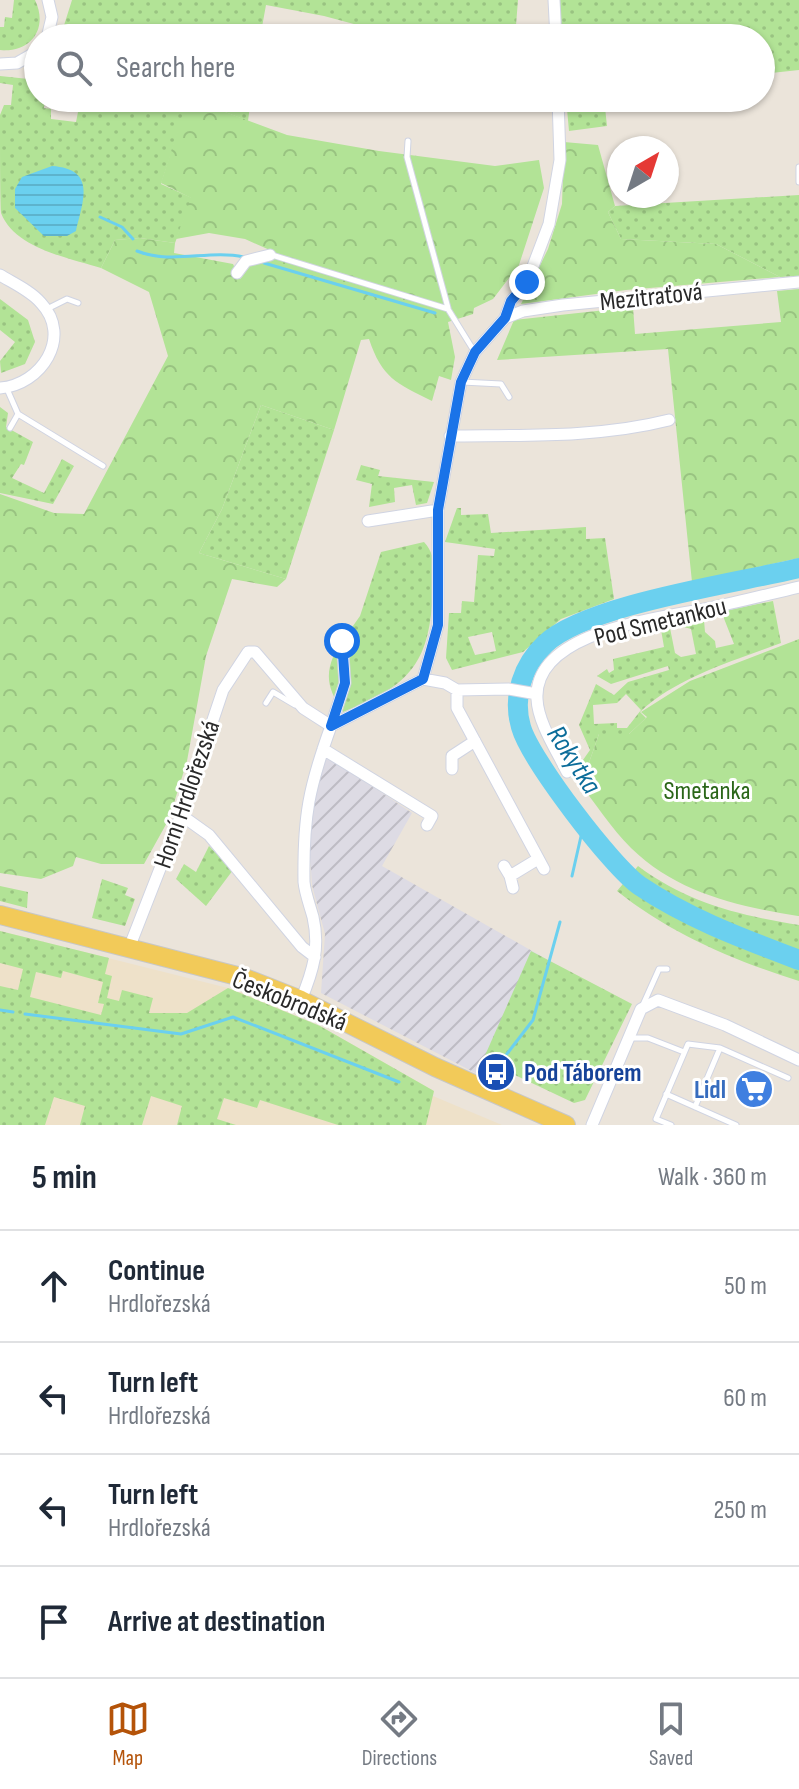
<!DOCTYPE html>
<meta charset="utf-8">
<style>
body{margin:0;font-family:"Sofia Sans Condensed",sans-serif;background:#f6f6f7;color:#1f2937}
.compass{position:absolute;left:607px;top:136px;width:72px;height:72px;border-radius:50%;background:#fff;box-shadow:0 2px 6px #0004;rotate:39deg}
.stop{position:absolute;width:24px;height:24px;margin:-18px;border:6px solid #1a73e8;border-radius:50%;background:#fff}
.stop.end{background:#1a73e8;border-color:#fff;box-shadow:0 2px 8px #0008}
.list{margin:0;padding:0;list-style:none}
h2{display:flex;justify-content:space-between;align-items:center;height:104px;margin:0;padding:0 32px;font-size:34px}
h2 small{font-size:26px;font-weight:400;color:#747a83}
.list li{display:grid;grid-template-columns:52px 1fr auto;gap:24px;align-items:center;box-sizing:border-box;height:112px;padding:0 32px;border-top:2px solid #e0e1e3}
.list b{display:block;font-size:30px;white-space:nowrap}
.list p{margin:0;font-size:26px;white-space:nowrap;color:#747a83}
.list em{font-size:26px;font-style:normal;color:#747a83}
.icon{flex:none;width:44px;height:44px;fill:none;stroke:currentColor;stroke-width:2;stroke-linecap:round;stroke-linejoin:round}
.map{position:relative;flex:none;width:799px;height:1125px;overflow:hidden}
.search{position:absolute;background:#fff;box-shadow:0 2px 6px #0004;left:24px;right:24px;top:24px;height:88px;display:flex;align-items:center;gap:20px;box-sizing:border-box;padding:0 28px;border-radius:44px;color:#747a83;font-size:30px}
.sheet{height:552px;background:#fff}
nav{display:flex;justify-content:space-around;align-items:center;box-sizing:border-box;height:112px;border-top:2px solid #e0e1e3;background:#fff;font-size:22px;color:#747a83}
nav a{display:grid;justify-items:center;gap:4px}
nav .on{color:#b45309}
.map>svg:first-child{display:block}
.industrial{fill:url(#industrial-furrows)}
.education{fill:#eee1c9}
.green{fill:url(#green-dots);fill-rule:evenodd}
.forest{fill:url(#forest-crowns)}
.water{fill:url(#water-rules)}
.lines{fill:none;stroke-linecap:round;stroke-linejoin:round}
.stream{stroke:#6bd0ef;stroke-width:3}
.river{stroke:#6bd0ef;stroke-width:20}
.lane-casing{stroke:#d0d4e2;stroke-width:7}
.street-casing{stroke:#d0d4e2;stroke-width:13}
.primary-casing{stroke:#c7c7c7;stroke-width:20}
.lane{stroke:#fff;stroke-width:5}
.street{stroke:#fff;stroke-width:11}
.primary{stroke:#f2ca59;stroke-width:18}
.route{stroke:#1a73e8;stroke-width:10}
.labels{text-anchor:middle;stroke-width:6;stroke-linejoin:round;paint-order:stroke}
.street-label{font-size:26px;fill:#292929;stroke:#fff}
.park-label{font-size:26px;fill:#2b6619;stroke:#fff}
.transit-label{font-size:26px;font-weight:bold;fill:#164399;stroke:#fff;text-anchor:start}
.shop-label{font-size:26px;font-weight:bold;fill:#366cbe;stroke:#fff;text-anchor:end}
.water-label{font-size:28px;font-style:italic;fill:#0c6d9a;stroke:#fff}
</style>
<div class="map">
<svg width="799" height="1125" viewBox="0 0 799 1125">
<defs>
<pattern id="industrial-furrows" width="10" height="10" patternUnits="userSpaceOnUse" patternTransform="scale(2)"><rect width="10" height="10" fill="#dddbe4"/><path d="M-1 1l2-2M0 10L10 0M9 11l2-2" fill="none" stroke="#bebcc4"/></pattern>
<pattern id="green-dots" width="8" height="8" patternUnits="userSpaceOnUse" patternTransform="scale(2)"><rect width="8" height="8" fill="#b2e396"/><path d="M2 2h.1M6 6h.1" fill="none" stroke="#99c381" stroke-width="1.8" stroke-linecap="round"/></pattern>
<pattern id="forest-crowns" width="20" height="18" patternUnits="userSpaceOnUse" patternTransform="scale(2)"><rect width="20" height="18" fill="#b2e396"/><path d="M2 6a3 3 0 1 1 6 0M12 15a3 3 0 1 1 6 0" fill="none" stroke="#99c381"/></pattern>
<pattern id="water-rules" width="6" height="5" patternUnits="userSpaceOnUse" patternTransform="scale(2)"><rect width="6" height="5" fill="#6bd0ef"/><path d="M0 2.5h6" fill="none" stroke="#5db3cd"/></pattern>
</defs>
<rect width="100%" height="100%" fill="#ebe4da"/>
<path class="industrial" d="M325,755l87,58 -30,53 159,90 -56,122 -164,-85 4,-59 -13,-49 -4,-60z"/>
<path class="education" d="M0,931l236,59 84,36 114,65 -1,5 69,29h-502z"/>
<path class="green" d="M14,0h21c14,29 -5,53 -35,50v-23h4l1,-10 7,1z
M72,0h446l-3,38h-109l-82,-22 -58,-11 -6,33h-200z
M557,0h242v70l-38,4v-36h-200z
M0,76l38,4v18h7l-1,10 7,1v10l25,3 2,-10h7l1,-14h165l-3,23 -59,-23 -28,86 31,14 -17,45 -35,-5 -25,2 -14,28c-31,-10 -86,-19 -100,-55 -1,-16 -1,-77 -1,-98l4,-10h7l2,-20 -13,-2z
M566,98h38l3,28 -38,5z
M799,195v81l-19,1 -64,-33 -95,-5 -13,-27 7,-6z
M0,299l28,21 7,22 -10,22 -24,9 -1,-12 15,-19 -15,-12z
M261,405l73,25 -48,149 -87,-26 23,-44z
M0,407l8,6 -2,14 27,15 -9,23 -3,-1 -9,14 32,15 18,-34 12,7 -21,38 -53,-11z
M361,465l19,5 -2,6 56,6 -7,21 -11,2 -4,-20 -18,3 1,14 -26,5 3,-23 -16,-4z
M457,508h4v7l27,-1 3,19 95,-6v12l19,-1 9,61 -53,20 -38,33 -71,18 -6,-12 3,-45h12l1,-12 12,1 4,-47 16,1 1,-7 -50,-7zM492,632l4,19 -21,4 -7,-18z
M424,542c13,14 10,30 9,47 -3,73 -21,96 -90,123 -22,-33 -16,-45 2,-80l3,1 12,-17 21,-64z
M773,601l8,42c-47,18 -104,34 -141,69l6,6 -17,16h-30l-14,40 -7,-7 12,-17 -11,-25 17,-41 18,11 14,-13 41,-12 -1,-4 -57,18 -14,-8 10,-7 2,4 5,-3 -1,-11 51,-12 -4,-23zM723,616l11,28 -18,4 -1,-7 -10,-9 -1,-12zM680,626l11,3 5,25 -15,3 -6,-4 -5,-25zM626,694l15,16 -14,18h-10v-5l-23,1 -1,-19 24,-2z
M209,846l24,24 -27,36 -30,-27 8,-15 12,8z
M638,866c50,37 100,49 161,59v56c-64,-20 -130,-48 -182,-90z
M102,879l26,9 -3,7 10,4 -10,27 -33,-8z
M0,886l28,6 -1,16 -27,-7z
M0,931l109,27 -4,16 7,2 -5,22 12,3 3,-11 31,8 -4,15h38l41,-25 92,38 114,65 -8,34h-88l-78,-25 -3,8 -33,-10 -7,21 19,6h-59l5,-19 -31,-10 -9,29h-62l5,-19 -31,-9 -9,28h-45v-139l18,4 5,-21 -23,-6zM63,971l40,11 -5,21 6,1 -3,11 -71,-18 6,-25 25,6z
M531,951l101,53 -47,96 -11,3 -91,-43z"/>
<path class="forest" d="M188,98l99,37 92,16 116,15 44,-6 5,28 -25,77 -26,34 -19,9 -1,6 -25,8 7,35 -4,23 -12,-4 -7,25c-36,-18 -50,-23 -63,-62l-8,1 -27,90 -73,-25 -39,104 -23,44 87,26 -9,8 -45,-8 -26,77 -19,105 -18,58 -25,45h-43l-25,-7 -3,9 -32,13 -41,-6v-379l54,19 30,1 84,-158 -19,-64 -48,-24 14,-28 25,-2 35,5 -1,10 59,11 7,15 10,-13 31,-11 -36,-16 -36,-6 -33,6 15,-41 -30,-15z
M564,142l34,3 17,61 -7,6 13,27 95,5 64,33 -154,13 -105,14 27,-55 14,-45z
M799,289v269l-107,24 -24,-233 -171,11 17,-40 119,-13 2,27 146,-12 -4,-31z
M799,639v277h-1c-61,-10 -121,-23 -167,-68 -20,-20 -36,-45 -53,-67l7,-7 14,-40h30l18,-17 -6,-5 49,-31z"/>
<path class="water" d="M52,166c45,3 31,35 24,65l-9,5h-23l-29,-28v-19l7,-12z"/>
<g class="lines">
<path class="stream" d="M100,217l22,10 11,12
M137,251c35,14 72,-2 107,6
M264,263l171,50
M572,876l12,-53
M0,1010l13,2
M25,1014l156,20 52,-17 166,65
M503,1059l30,-39 27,-98"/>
<path class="river" d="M799,568c-61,15 -212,36 -254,76 -22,21 -33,52 -24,83 9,32 91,140 119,159 49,33 104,53 159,74"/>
<defs>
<path id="lane" d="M408,141l-1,16 41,151
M799,167v15
M272,255l176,54 26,42
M47,309l20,-10 11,4
M462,382l39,2 8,13
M7,389l11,25 -8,14
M18,414l85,52
M266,703l7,-11 22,13
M642,1007l17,-38h8
M632,1038h16l36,14
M720,1048l68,30
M666,1094l70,31
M671,1125l-15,-6 32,-75 32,4 -25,59"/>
<path id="street" d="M554,0l2,38
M47,38l5,-21 -4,-17
M0,64l17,-1 21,-12
M237,273l9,-12 24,-6
M0,275c13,8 31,16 41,28 32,34 0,82 -41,85
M505,318l18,-7 40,-6 236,-23
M450,436c72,-1 148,2 219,-16
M368,521l70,-11
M423,679l15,-54v-115l23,-128 14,-30 30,-34 6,-17 16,-19 22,-58 11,-64 -2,-62
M457,690v18l87,161
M457,690l51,-1 29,5
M323,749l109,67 -5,9
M452,769v-13l23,-15
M567,772c-10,-21 -29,-49 -30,-73 -4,-69 126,-81 172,-91 30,-6 60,-14 90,-21
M181,815l28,20 93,112 13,10
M504,866l6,10 28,-17
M510,876l3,12
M129,948l52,-133 42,-125 25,-38h7l48,56 28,18 14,-43 -3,-42
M301,1000c12,-29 19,-52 12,-83 -3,-11 -8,-24 -9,-35 -1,-66 5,-95 27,-156l92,-47 22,4 12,7
M592,1125l49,-116 17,-9 67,25 74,35"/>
<path id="primary" d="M0,915l245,63 56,22 134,67 131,58"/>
</defs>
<use href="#lane" class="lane-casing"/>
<use href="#street" class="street-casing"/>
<use href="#primary" class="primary-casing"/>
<use href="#lane" class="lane"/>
<use href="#street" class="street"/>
<use href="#primary" class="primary"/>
</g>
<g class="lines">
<path class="route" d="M342,641l3,42 -14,43 92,-47 15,-54v-115l23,-128 14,-30 30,-34 6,-17 16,-19"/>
</g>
<defs>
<symbol id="bus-disc" viewBox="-11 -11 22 22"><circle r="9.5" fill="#1a4fb4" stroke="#fff"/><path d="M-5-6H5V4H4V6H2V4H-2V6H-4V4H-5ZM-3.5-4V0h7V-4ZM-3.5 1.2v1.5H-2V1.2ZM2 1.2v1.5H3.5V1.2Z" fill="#fff"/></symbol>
<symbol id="supermarket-disc" viewBox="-11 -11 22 22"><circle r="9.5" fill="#3f7fe0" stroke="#fff"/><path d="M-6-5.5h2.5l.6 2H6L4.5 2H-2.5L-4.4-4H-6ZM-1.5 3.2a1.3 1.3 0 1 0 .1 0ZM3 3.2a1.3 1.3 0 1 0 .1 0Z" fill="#fff"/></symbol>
</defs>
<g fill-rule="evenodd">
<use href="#bus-disc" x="474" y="1050" width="44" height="44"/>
<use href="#supermarket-disc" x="732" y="1067" width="44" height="44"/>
</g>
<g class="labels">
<g class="street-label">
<text transform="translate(651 296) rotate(-6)" y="9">Mezitraťová</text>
<text transform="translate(660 621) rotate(-14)" y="9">Pod Smetankou</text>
<text transform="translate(186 794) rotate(-71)" y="9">Horní Hrdlořezská</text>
<text transform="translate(290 1000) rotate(22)" y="9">Českobrodská</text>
</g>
<g class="park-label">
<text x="707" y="799">Smetanka</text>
</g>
<g class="transit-label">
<text x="524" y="1081">Pod Táborem</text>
</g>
<g class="shop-label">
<text x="726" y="1098">Lidl</text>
</g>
<g class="water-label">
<text transform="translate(575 759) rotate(57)" y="10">Rokytka</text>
</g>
</g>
</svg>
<svg class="compass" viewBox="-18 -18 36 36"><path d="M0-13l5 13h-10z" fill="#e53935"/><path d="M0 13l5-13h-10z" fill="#747a83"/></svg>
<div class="stop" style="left:342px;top:641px"></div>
<div class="stop end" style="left:527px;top:282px"></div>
<div class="search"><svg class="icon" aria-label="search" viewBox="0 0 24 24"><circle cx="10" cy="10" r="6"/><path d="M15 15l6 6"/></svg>Search here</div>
</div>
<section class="sheet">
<h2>5 min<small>Walk · 360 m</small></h2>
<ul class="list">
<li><svg class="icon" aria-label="ahead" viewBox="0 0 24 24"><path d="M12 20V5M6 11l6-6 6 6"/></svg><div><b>Continue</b><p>Hrdlořezská</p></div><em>50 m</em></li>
<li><svg class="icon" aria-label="left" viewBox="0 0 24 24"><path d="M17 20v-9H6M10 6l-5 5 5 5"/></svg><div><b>Turn left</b><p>Hrdlořezská</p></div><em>60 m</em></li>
<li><svg class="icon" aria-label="left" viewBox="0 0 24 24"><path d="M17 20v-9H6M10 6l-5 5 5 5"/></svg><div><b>Turn left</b><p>Hrdlořezská</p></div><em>250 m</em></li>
<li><svg class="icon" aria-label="arrive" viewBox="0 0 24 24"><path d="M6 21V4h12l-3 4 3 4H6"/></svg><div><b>Arrive at destination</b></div></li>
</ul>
</section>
<nav>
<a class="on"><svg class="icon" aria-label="map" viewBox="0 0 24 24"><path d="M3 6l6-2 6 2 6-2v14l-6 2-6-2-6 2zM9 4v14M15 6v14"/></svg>Map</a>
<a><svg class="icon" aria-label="directions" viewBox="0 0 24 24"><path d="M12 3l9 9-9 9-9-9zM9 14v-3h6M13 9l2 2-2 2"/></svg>Directions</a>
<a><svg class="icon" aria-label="saved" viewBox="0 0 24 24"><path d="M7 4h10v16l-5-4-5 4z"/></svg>Saved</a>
</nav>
